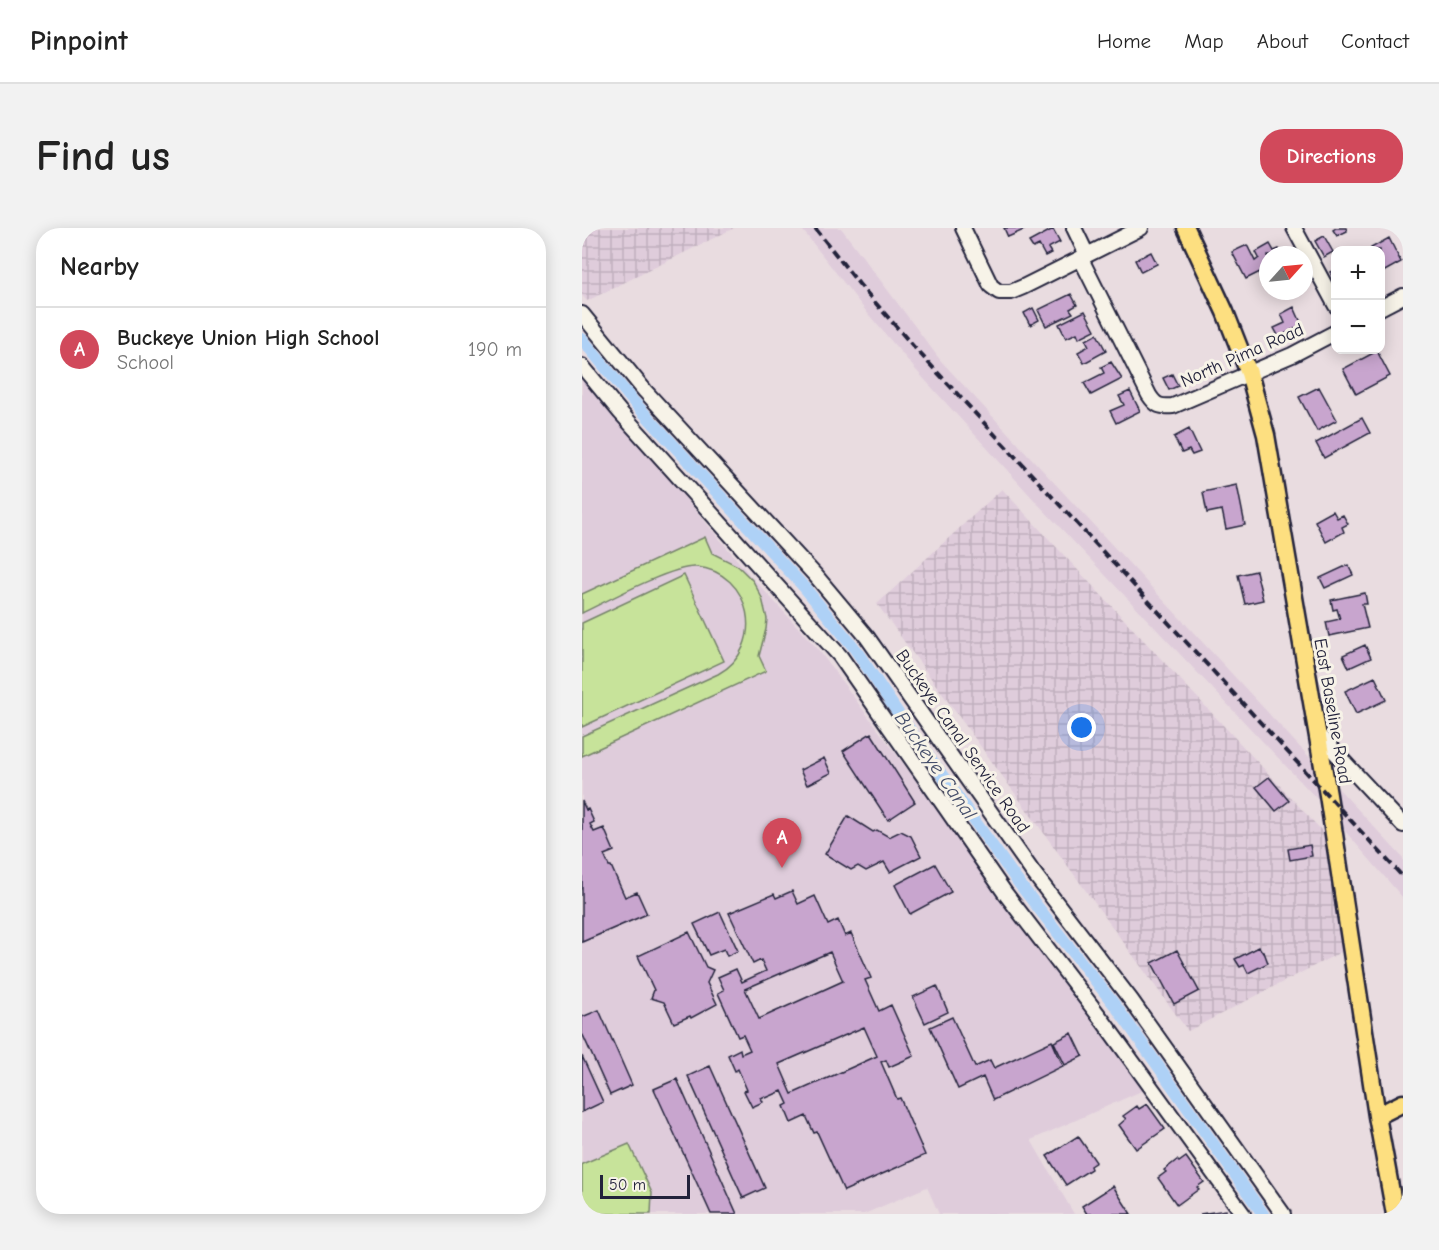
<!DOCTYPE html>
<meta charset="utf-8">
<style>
body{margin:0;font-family:"Comic Neue",sans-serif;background:#f2f2f2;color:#222}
.controls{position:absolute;right:18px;top:18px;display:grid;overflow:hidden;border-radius:12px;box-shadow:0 3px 15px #0003}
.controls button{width:54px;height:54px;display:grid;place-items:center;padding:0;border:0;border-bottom:2px solid #e0e0e0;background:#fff;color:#222;font:30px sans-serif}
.compass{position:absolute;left:677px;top:18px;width:54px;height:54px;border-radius:50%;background:#fff;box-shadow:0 3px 15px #0003;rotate:63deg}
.scale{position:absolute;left:18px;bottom:15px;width:90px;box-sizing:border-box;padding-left:6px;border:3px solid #22223b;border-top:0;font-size:16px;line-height:21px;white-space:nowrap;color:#22223b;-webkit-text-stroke:4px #f7f3e8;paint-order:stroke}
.you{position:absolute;left:500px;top:500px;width:21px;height:21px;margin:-15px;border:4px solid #fff;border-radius:50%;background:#1a73e8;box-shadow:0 0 0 9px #1a73e833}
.badge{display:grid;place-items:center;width:39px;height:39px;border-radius:50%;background:#d1495b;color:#fff;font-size:20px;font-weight:700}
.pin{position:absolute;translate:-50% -50px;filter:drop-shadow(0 2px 3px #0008)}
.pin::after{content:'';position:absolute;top:32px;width:21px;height:18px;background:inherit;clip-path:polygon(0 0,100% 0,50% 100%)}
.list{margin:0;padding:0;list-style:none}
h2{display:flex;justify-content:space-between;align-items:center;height:78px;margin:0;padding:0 24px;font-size:26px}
h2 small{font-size:20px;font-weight:400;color:#767676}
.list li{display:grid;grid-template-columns:39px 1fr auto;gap:18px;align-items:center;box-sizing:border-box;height:84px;padding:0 24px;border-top:2px solid #e0e0e0}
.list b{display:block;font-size:22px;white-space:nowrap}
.list p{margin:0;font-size:20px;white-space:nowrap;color:#767676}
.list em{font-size:20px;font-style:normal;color:#767676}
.map{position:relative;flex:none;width:821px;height:986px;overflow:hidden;border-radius:24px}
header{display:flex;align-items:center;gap:36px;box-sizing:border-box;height:84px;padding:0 30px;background:#fff;border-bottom:2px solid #e0e0e0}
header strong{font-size:28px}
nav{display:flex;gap:33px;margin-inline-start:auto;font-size:21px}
.intro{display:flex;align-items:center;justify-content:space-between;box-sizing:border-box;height:144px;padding:0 36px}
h1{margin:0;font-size:42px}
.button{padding:15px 27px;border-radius:24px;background:#d1495b;color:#fff;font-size:21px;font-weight:700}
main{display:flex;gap:36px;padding:0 36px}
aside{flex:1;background:#fff;border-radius:24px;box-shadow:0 3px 15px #0003}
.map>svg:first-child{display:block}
.built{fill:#dfccdb}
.industrial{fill:url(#industrial-grid)}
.green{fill:#c7e39a;stroke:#74826a;stroke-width:1.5}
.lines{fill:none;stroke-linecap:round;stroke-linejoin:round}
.canal{stroke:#aed1f6;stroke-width:12}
.building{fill:#c8a5ce;stroke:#22223b;stroke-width:1.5;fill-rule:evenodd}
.minor-casing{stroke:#22223b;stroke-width:18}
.major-casing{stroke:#22223b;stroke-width:21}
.minor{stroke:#f7f3e8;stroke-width:14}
.major{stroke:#fddf80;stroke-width:16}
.rail{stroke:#22223b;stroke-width:4;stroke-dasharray:9 4.5;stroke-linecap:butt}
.labels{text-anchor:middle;stroke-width:6;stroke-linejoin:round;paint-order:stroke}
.street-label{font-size:18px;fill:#22223b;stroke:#f7f3e8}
.water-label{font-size:20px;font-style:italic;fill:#454e6a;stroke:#f7f3e8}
</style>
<header>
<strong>Pinpoint</strong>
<nav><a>Home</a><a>Map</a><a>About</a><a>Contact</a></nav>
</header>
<div class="intro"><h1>Find us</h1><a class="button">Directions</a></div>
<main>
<aside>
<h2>Nearby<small></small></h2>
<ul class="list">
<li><span class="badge">A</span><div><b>Buckeye Union High School</b><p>School</p></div><em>190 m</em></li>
</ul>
</aside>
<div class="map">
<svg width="821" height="986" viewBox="0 0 821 986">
<defs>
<pattern id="industrial-grid" width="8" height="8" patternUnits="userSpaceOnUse" patternTransform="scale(1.5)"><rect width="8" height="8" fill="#dfccdb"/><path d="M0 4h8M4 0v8" fill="none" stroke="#bfafbd"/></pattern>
</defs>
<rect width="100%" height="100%" fill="#e9dce0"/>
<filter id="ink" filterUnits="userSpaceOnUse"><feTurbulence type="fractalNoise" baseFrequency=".0167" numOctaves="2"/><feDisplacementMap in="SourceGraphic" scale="12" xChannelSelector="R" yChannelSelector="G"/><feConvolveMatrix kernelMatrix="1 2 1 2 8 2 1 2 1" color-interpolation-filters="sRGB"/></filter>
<g filter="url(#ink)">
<path class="built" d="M219,0h40l100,133 462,497v40l-84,-97 -282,-298 -121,-133 -47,-55z
M0,147l167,199 68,74 329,441 -115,51 43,74h-135l-12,-27 -63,27h-282z"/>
<path class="industrial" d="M0,0h152l-147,73 -5,-6z
M420,261l322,344 19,118 -155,80 -311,-427z"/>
<path class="green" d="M123,309l7,16 26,13 15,15 9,17 5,21 -1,10 -7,27 7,15 -184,85v-20l136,-62c49,-26 34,-103 -22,-107 -25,-1 -89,34 -114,46v-19z
M102,347l40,86 -142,66v-104z
M47,916l23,49 -1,21h-69v-50z"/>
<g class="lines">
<path class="canal" d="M0,111l50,61 172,187 49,59 47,70 118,166 99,126 146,206"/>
</g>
<path class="building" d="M422,0h24l-20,9z
M754,0h10l1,3 -10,5 -4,-6z
M471,1l7,13 -12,6 3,5 -6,3 -6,-11 -6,3 -4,-6z
M742,8l9,16 -9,5 -9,-16z
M807,10l12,24 -18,10 -3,-5v-17h-8l-1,-2z
M688,16l4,7 5,-2 3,6h-14v13l-22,11 -14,-27 15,-7 8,16 4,-3 -3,-6z
M569,24l6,12 -16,8 -6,-12z
M754,42v14l-6,-12z
M489,66l6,11 -7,4 3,4 -27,13 -8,-16z
M712,79l8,18 -23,12 -5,-9 11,-5 -4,-9z
M451,80l6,12 -9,5 -6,-12z
M503,83l10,19 -16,8 -2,-5 -11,5 -7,-14z
M515,106l9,17 -22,12 -6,-11 11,-6 -3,-6z
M795,123l13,25 -34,18 -13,-25z
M529,134l11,17 -31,16 -7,-12 20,-10 -3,-6z
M590,146l6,12 -9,4 -6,-12z
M737,159l18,33 -20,11 -18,-34z
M548,163l10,20 -24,12 -6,-12 14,-6 -5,-9z
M780,190l8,15 -46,25 -8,-15z
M607,201l11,23 -8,3 -3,-5 -7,3 -8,-16z
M655,257l8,40 -19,4 -4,-19 -15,3 -4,-21z
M751,283l4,7 6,-3 5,9 -6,3 2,5 -18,10 -11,-21z
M766,337l5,10 -28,13 -5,-10z
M674,343l7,29 -18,4 -7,-29z
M783,365l2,11h-5l6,24 -39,8 -3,-14 14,-3 -3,-10 -4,1 -2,-10z
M783,417l6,13 -22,10 -6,-13z
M793,449l11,23 -30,14 -11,-23z
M289,505l44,69 -27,18 -45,-69z
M242,530l7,15 -24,12 -7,-15z
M687,549l20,24 -13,10 -20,-24z
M0,573l4,9 2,-1 6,13 -4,2 4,8 10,-4 10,23 -10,4 5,11h2l14,31 12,-5 10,22 -65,28z
M266,588l25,16 4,-2 12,7 12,-6 10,5 10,20 -31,16 -6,-10 -18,9 -8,-5 -7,4 -26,-16z
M728,617l2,11 -22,4 -2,-11z
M353,636l16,28 -41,22 -15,-29z
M210,663l6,13 17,-8 13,29 10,-5 7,16 6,-3 20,45 -6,2 14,31 12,-6 23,51 -25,11 -3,-7 -5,2 16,37 3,-1 25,57 -81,36 -27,-59 -3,1 -8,-17 -15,7 -7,-17 4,-2 -6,-13 -16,7 -1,-2 -4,2 2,4 -11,5 -8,-16 3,-1 -9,-21 -3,2 -7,-16 12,-6 1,5 9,-4 -7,-15 -5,2 -20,-44 6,-3 -6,-13 18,-8 6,13 24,-11 -5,-11 -8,4 -24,-51 45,-19 2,4zM248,724l13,29 -84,38 -14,-30zM282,799l13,29 -85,38 -13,-30z
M138,684l18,39 -11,5 -3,-7 -15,6 -15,-31z
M107,704l17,35 7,3 -6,13 10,21 -26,14 -1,-2 -16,7 -10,-21 -13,-4 3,-8 -16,-34z
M677,719l4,6 1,-1 4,11 -20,10 -4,-8 -4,2 -5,-8z
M595,722l22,41 -25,13 -22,-41z
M355,758l11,26 -23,11 -12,-26z
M17,782l33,75 -22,10 -28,-62v-16z
M370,789l23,50 15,-7 4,8 58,-27 11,25 -70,34 -10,-23 -25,12 -28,-62z
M490,805l11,23 -18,9 -11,-23z
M0,828l21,46 -21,10z
M128,838l55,122 -22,10 -55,-122z
M95,851l60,135h-26l-57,-125z
M565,876l18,25 -29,20 -17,-24 7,-6 -3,-3 14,-10 2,3z
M496,908l18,26 -6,4 1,3 -25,16 -19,-29z
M604,929l18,25 -7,5 2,2 -22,16 -19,-27 8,-6 -2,-2 13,-10 2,2z
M531,958l18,28h-44l-5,-8z
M644,982v4h-26z"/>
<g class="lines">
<defs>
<path id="minor" d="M381,0l28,58 8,6h12l12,-5 118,-59
M492,0l13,27
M712,0l42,78
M499,31l68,136c7,11 11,12 24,11l119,-51 44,-23
M798,80l23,-12
M0,86l63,77 171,185 51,61 165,234 99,129 152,214
M0,138l38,46 220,244 165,237 98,128 140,193
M736,506l85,91"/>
<path id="major" d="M604,0l39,84 24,61 17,62 62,360 49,321 18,98
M795,888l26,-13"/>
</defs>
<use href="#minor" class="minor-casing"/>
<use href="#major" class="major-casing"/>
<use href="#minor" class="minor"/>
<use href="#major" class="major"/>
<path class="rail" d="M233,0l44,56 55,63 489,530"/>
</g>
</g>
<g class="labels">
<g class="street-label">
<text transform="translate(660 127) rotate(-24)" y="6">North Pima Road</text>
<text transform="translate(751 483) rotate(80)" y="6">East Baseline Road</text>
<text transform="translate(381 513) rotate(55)" y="6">Buckeye Canal Service Road</text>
</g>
<g class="water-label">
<text transform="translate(354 537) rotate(55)" y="7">Buckeye Canal</text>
</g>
</g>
</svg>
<div class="controls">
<button>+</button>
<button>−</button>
</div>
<svg class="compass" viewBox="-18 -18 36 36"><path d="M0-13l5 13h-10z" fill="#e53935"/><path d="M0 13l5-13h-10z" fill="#767676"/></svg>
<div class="scale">50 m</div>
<div class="you"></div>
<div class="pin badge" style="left:200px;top:640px">A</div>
</div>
</main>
